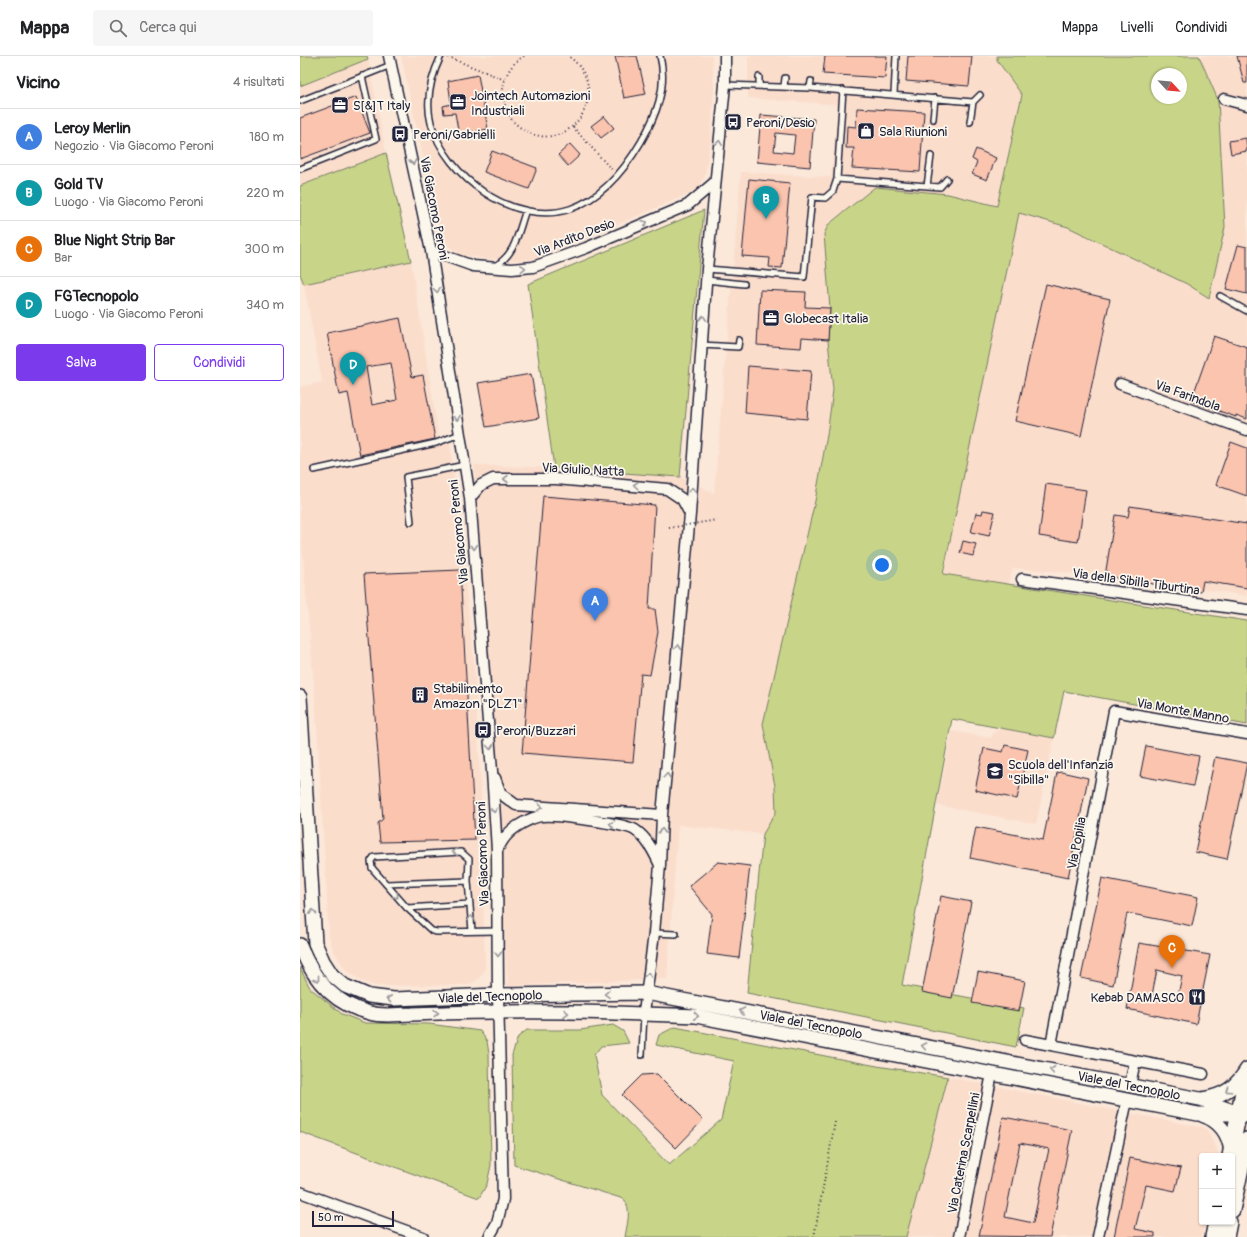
<!DOCTYPE html>
<html lang="it">
<meta charset="utf-8">
<style>
body{margin:0;font-family:Pangolin,sans-serif;background:#f6f6f6;color:#202124}
.controls{position:absolute;right:12px;bottom:12px;display:grid;overflow:hidden;border-radius:4px;box-shadow:0 1px 3px #0004}
.controls button{width:36px;height:36px;display:grid;place-items:center;padding:0;border:0;border-bottom:1px solid #e0e0e0;background:#fff;color:#202124;font:20px sans-serif}
.compass{position:absolute;left:851px;top:12px;width:36px;height:36px;border-radius:50%;background:#fff;box-shadow:0 1px 3px #0004;rotate:116deg}
.scale{position:absolute;left:12px;bottom:10px;width:82px;box-sizing:border-box;padding-left:4px;border:2px solid #22223b;border-top:0;font-size:11px;line-height:14px;white-space:nowrap;color:#22223b;-webkit-text-stroke:3px #fbf7ec;paint-order:stroke}
.you{position:absolute;left:582px;top:509px;width:14px;height:14px;margin:-10px;border:3px solid #fff;border-radius:50%;background:#1a73e8;box-shadow:0 0 0 6px #1a73e833}
.badge{display:grid;place-items:center;width:26px;height:26px;border-radius:50%;background:#7c3aed;color:#fff;font-size:13px;font-weight:700}
.pin{position:absolute;translate:-50% -33px;filter:drop-shadow(0 1px 2px #0008)}
.pin::after{content:'';position:absolute;top:21px;width:14px;height:12px;background:inherit;clip-path:polygon(0 0,100% 0,50% 100%)}
.list{margin:0;padding:0;list-style:none}
h2{display:flex;justify-content:space-between;align-items:center;height:52px;margin:0;padding:0 16px;font-size:17px}
h2 small{font-size:13px;font-weight:400;color:#757577}
.list li{display:grid;grid-template-columns:26px 1fr auto;gap:12px;align-items:center;box-sizing:border-box;height:56px;padding:0 16px;border-top:1px solid #e0e0e0}
.list b{display:block;font-size:15px;white-space:nowrap}
.list p{margin:0;font-size:13px;white-space:nowrap;color:#757577}
.list em{font-size:13px;font-style:normal;color:#757577}
.actions{display:flex;gap:8px;padding:12px 16px}
.actions a{flex:1;padding:9px 0;border:1px solid #7c3aed;border-radius:4px;text-align:center;font-size:14px;color:#7c3aed}
.actions .main{background:#7c3aed;color:#fff}
.icon{flex:none;width:22px;height:22px;fill:none;stroke:currentColor;stroke-width:2;stroke-linecap:round;stroke-linejoin:round}
.map{position:relative;flex:none;width:947px;height:1181px;overflow:hidden}
header{display:flex;align-items:center;gap:24px;box-sizing:border-box;height:56px;padding:0 20px;background:#fff;border-bottom:1px solid #e0e0e0}
header strong{font-size:19px}
nav{display:flex;gap:22px;margin-inline-start:auto;font-size:14px}
.search{width:280px;height:36px;background:#f6f6f6;display:flex;align-items:center;gap:10px;box-sizing:border-box;padding:0 14px;border-radius:4px;color:#757577;font-size:15px}
main{display:flex}
aside{flex:1;background:#fff}
.map>svg:first-child{display:block}
.built{fill:#fbddcc}
.green{fill:#c8d589;stroke:#757c62;fill-rule:evenodd}
.building{fill:#fbc4ae;stroke:#22223b;fill-rule:evenodd}
.lines{fill:none;stroke-linecap:round;stroke-linejoin:round}
.service-casing{stroke:#22223b;stroke-width:8}
.minor-casing{stroke:#22223b;stroke-width:13}
.secondary-casing{stroke:#22223b;stroke-width:16}
.primary-casing{stroke:#22223b;stroke-width:18}
.path{stroke:#22223b;stroke-width:2;stroke-dasharray:1 3;stroke-linecap:butt}
.service{stroke:#fbf7ec;stroke-width:5}
.minor{stroke:#fbf7ec;stroke-width:10}
.secondary{stroke:#fbf7ec;stroke-width:13}
.primary{stroke:#fbf7ec;stroke-width:15}
.path-bridge{stroke:#22223b;stroke-width:2;stroke-dasharray:1 3;stroke-linecap:butt}
.oneway{stroke:#99979c}
.labels{text-anchor:middle;stroke-width:3.5;stroke-linejoin:round;paint-order:stroke}
.poi-label{font-size:13px;fill:#22223b;stroke:#fbf7ec;text-anchor:start}
.street-label{font-size:13px;fill:#22223b;stroke:#fbf7ec}
</style>
<header>
<strong>Mappa</strong>
<div class="search"><svg class="icon" aria-label="search" viewBox="0 0 24 24"><circle cx="10" cy="10" r="6"/><path d="M15 15l6 6"/></svg>Cerca qui</div>
<nav><a>Mappa</a><a>Livelli</a><a>Condividi</a></nav>
</header>
<main>
<aside>
<h2>Vicino<small>4 risultati</small></h2>
<ul class="list">
<li><span class="badge" style="background:#3f7fe0">A</span><div><b>Leroy Merlin</b><p>Negozio · Via Giacomo Peroni</p></div><em>180 m</em></li>
<li><span class="badge" style="background:#0f9aa8">B</span><div><b>Gold TV</b><p>Luogo · Via Giacomo Peroni</p></div><em>220 m</em></li>
<li><span class="badge" style="background:#e8710a">C</span><div><b>Blue Night Strip Bar</b><p>Bar</p></div><em>300 m</em></li>
<li><span class="badge" style="background:#0f9aa8">D</span><div><b>FGTecnopolo</b><p>Luogo · Via Giacomo Peroni</p></div><em>340 m</em></li>
</ul>
<div class="actions"><a class="main">Salva</a><a>Condividi</a></div>
</aside>
<div class="map">
<svg width="947" height="1181" viewBox="0 0 947 1181">
<rect width="100%" height="100%" fill="#fbe8d9"/>
<filter id="ink" filterUnits="userSpaceOnUse"><feTurbulence type="fractalNoise" baseFrequency=".025" numOctaves="2"/><feDisplacementMap in="SourceGraphic" scale="8" xChannelSelector="R" yChannelSelector="G"/><feConvolveMatrix kernelMatrix="1 2 1 2 8 2 1 2 1" color-interpolation-filters="sRGB"/></filter>
<g filter="url(#ink)">
<path class="built" d="M101,0h311l2,31 -3,52 -6,37 -6,11 -10,7 -151,64 -19,2 -34,-1 -25,-5 -13,-9 -7,-11z
M448,0h249v4l25,35 -25,111 -49,-12h-70l-48,27 -6,13 6,74 -2,32 5,50 -6,45 -12,66 -52,223 12,62 1,26 -13,22 -85,-9 -11,154 -159,7 -34,-521 80,3 126,9 34,16 27,-321 90,5 7,-72 -90,-7z
M899,0h48v540l-141,-23 -1,3 -92,-8 -4,16 -66,-10 76,-361 49,14 119,57 22,14 16,-71 -7,-127z
M68,3l18,94 -86,33v-100z
M111,205l29,184 10,-2 24,219 7,133 4,174 -6,10 -10,6 -92,1 -16,-5 -15,-11 -13,-20 -4,-14 -13,-227 -16,-187v-135l22,-5 -18,-98z
M701,672l53,10 -18,86 -99,-19 15,-74 39,7 3,-6z
M648,1021l258,51 13,26v2h-17v66h3l-3,15h-296z"/>
<path class="green" d="M0,0h67l1,3 -68,27z
M697,0h202l19,44 7,127 -16,71 -22,-14 -119,-57 -49,-14 -76,361 304,47v104l-183,-34 -10,47 -102,-19 -50,266 122,23 -8,39 -269,-54 16,-159 13,-22 -1,-26 -12,-62 52,-223 12,-66 6,-45 -5,-50 2,-32 -6,-74 5,-10 46,-37 73,7 49,12 25,-111 -25,-35zM857,18h24v24h-24z
M86,97l25,108 -107,23 -4,-10v-88z
M404,154l-24,267 -126,-9 -26,-184z
M0,912l10,20 32,26 23,9 64,1 51,7 7,10 2,13 2,111 -4,19 -8,14 -179,-66z
M313,969l10,6 6,12 -28,3 -7,9 8,40 67,70 52,-45 13,-59 -78,-16 3,-10 16,-8 202,39 71,11 -42,160h-281c2,-13 7,-27 -1,-38l-110,-34 -2,-110 6,-18 9,-7h53z"/>
<path class="building" d="M315,0h22l9,38 -22,4z
M525,0h62l-2,22 -62,-4z
M608,0h64l-3,30 -63,-5z
M937,0h10v27h-3z
M178,19l10,54 -29,6 -4,-22 -11,1 -1,-8 8,-2v-2l-3,-21z
M56,41l14,36 -70,26v-41z
M557,52l67,4 -4,60 -68,-4 2,-20h-8l1,-22 9,1z
M461,59l53,4 -4,48 -53,-5zM476,77l19,2 -2,18 -19,-2z
M304,60l10,12 -13,10 -10,-12z
M946,82l1,13 -16,3 -2,-13z
M270,88l10,11 -12,11 -10,-11z
M676,93l20,9 -9,22 -15,-6 5,-12 -5,-3z
M192,95l45,17 -8,21 -45,-17z
M449,123l41,4 -8,85 -13,-1 1,-9 -28,-2z
M938,189l9,2v47l-21,-5z
M746,228l64,15 -29,137 -66,-15z
M460,234l46,2 -1,15 25,1 -2,32 -26,-2 -1,10 -44,-3z
M100,262l12,59 11,-2 12,64 -75,16 -12,-62 -9,2 -12,-62zM91,307l6,37 -25,5 -6,-38z
M914,280l33,11v72l-11,-4v2l-45,-16z
M448,310l63,5 -4,48 -62,-6z
M231,318l8,44 -53,9 -8,-44z
M931,386l16,6v48l-31,-11z
M746,428l40,6 -8,52 -39,-6z
M243,440l112,9 -6,104h6l3,23 -8,43 -9,-1 -8,88 -111,-9z
M830,450l117,18v64l-44,-7 -2,11 -96,-16 10,-61 13,2z
M683,454l12,2 -6,24 -18,-4 5,-19 6,1z
M663,485l13,3 -3,12 -13,-3z
M160,514l15,270 -95,2 -2,-19 5,-4 -19,-245z
M705,689l23,5 -11,49 -42,-9 9,-42 19,4z
M846,690l53,10 -6,30 -53,-10z
M915,701l32,6 -20,96 -32,-7z
M761,716l27,6 -20,100 -98,-20 6,-31 67,13 14,-67z
M418,806l32,4 -11,92 -32,-4 5,-40 -23,-28z
M802,822l96,19 -6,29 -65,-13 -14,72 -32,-7z
M641,840l30,6 -19,96 -30,-6z
M839,887l71,12 -14,69 -69,-15zM857,914l25,6 -5,24 -25,-5z
M678,916l47,9 -6,30 -47,-8z
M357,1018l46,46 -27,28 -54,-53 20,-20z
M703,1061l69,13 -22,107 -71,-1zM720,1087l29,6 -16,74 -28,-6z
M830,1102l51,10 -6,23 -29,-6 -11,44 20,4v4h-41z"/>
<g class="lines">
<defs>
<path id="service" d="M141,0c-10,21 -16,44 -10,67 15,54 83,104 139,86 32,-11 54,-38 71,-67 15,-26 27,-55 19,-86
M459,21v9
M425,29l85,3 163,14 7,-7
M484,30l1,-8
M510,32l1,-7
M543,34l-6,89 103,8 7,-8
M594,38l2,-38
M0,45l91,-36
M633,63l2,-21
M670,66l3,-20
M0,113l76,-30 -14,-63
M627,130l4,-30
M195,210c21,-12 23,-34 31,-56
M407,213l97,8 8,-80 13,1 8,-7 4,-12
M406,224l38,4
M920,240l27,15
M401,289l37,2 1,-7
M14,414l122,-27 24,-9
M111,466l-5,-45 59,-12
M86,828l82,-3
M107,852l63,-4
M172,875l-4,-50 1,-22 -8,-7 -87,5 -3,4 1,7 35,40 25,23 5,1 60,-1
M354,877l22,1
M342,999l2,-41"/>
<path id="minor" d="M89,0l42,195 39,247 22,273 5,79 1,145 5,204 -6,24 -8,14
M924,43l23,6
M131,195l42,15 39,3 21,-2 53,-19 102,-43 27,-23
M820,328l127,46
M170,442l11,-13 12,-6h63l111,10 15,10 8,15
M722,523l225,31
M195,722l6,16 15,11 146,10
M197,794c3,-5 6,-11 10,-15 7,-8 24,-18 35,-19 12,-2 84,8 93,14 12,8 19,22 25,35
M344,957l10,-80 6,-68 2,-50 28,-301 17,-245 18,-184v-29
M725,984l178,34
M751,989l63,-334 133,23
M830,1029l5,-24
M0,1136l123,45
M659,1181l33,-163
M798,1181l29,-137"/>
<path id="secondary" d="M0,641l15,246 8,18 9,14 13,11 24,10 25,3 104,-4 148,-2 554,106 47,17
M0,889c12,34 33,59 70,68 13,4 28,1 42,1 28,-1 56,-2 85,-2 66,-1 133,1 199,4l502,98h35
M902,1043c22,-3 34,-12 45,-30
M902,1059c18,6 27,19 29,37"/>
<path id="primary" d="M930,1100l17,-84
M932,1154l15,-70
M913,1181l3,-15
M926,1181l3,-15"/>
</defs>
<use href="#service" class="service-casing"/>
<use href="#minor" class="minor-casing"/>
<use href="#secondary" class="secondary-casing"/>
<use href="#primary" class="primary-casing"/>
<path class="path" d="M224,0c-13,7 -22,23 -21,38 1,14 6,26 18,34 47,33 96,-38 47,-72
M148,1l57,23
M273,71l39,43
M514,1181l21,-115"/>
<use href="#service" class="service"/>
<use href="#minor" class="minor"/>
<use href="#secondary" class="secondary"/>
<use href="#primary" class="primary"/>
<path class="path-bridge" d="M369,472l48,-8"/>
</g>
<defs><path id="oneway-chevron" d="M-2-3.5L2.5 0L-2 3.5" fill="none" stroke-width="1.6" stroke-linecap="round" stroke-linejoin="round"/></defs>
<g class="oneway">
<use href="#oneway-chevron" transform="translate(419 87) rotate(-84)"/>
<use href="#oneway-chevron" transform="translate(113 106) rotate(78)"/>
<use href="#oneway-chevron" transform="translate(345 167) rotate(-23)"/>
<use href="#oneway-chevron" transform="translate(223 212) rotate(-4)"/>
<use href="#oneway-chevron" transform="translate(137 234) rotate(81)"/>
<use href="#oneway-chevron" transform="translate(403 262) rotate(-86)"/>
<use href="#oneway-chevron" transform="translate(157 362) rotate(81)"/>
<use href="#oneway-chevron" transform="translate(206 423) rotate(180)"/>
<use href="#oneway-chevron" transform="translate(336 429) rotate(-175)"/>
<use href="#oneway-chevron" transform="translate(392 434) rotate(-86)"/>
<use href="#oneway-chevron" transform="translate(174 491) rotate(85)"/>
<use href="#oneway-chevron" transform="translate(378 591) rotate(-85)"/>
<use href="#oneway-chevron" transform="translate(190 691) rotate(85)"/>
<use href="#oneway-chevron" transform="translate(367 720) rotate(-85)"/>
<use href="#oneway-chevron" transform="translate(240 751) rotate(5)"/>
<use href="#oneway-chevron" transform="translate(194 754) rotate(87)"/>
<use href="#oneway-chevron" transform="translate(312 768) rotate(-171)"/>
<use href="#oneway-chevron" transform="translate(362 775) rotate(-87)"/>
<use href="#oneway-chevron" transform="translate(155 796) rotate(179)"/>
<use href="#oneway-chevron" transform="translate(96 840) rotate(49)"/>
<use href="#oneway-chevron" transform="translate(13 856) rotate(-93)"/>
<use href="#oneway-chevron" transform="translate(171 862) rotate(-95)"/>
<use href="#oneway-chevron" transform="translate(198 898) rotate(90)"/>
<use href="#oneway-chevron" transform="translate(348 919) rotate(-82)"/>
<use href="#oneway-chevron" transform="translate(17 923) rotate(52)"/>
<use href="#oneway-chevron" transform="translate(307 938) rotate(179)"/>
<use href="#oneway-chevron" transform="translate(89 943) rotate(-174)"/>
<use href="#oneway-chevron" transform="translate(442 955) rotate(-169)"/>
<use href="#oneway-chevron" transform="translate(136 957) rotate(-2)"/>
<use href="#oneway-chevron" transform="translate(266 957) rotate(1)"/>
<use href="#oneway-chevron" transform="translate(396 960) rotate(7)"/>
<use href="#oneway-chevron" transform="translate(624 990) rotate(-169)"/>
<use href="#oneway-chevron" transform="translate(752 1014) rotate(-169)"/>
<use href="#oneway-chevron" transform="translate(928 1034) rotate(146)"/>
</g>
</g>
<defs>
<symbol id="office-square" viewBox="-11 -11 22 22"><rect x="-9" y="-9" width="18" height="18" rx="4" fill="#22223b" stroke="#fbf7ec"/><path d="M-6-3h4V-5.5h4V-3h4V5H-6ZM-1-4.5V-3h2v-1.5ZM-6 0V1H6V0Z" fill="#fff"/></symbol>
<symbol id="bus-square" viewBox="-11 -11 22 22"><rect x="-9" y="-9" width="18" height="18" rx="4" fill="#22223b" stroke="#fbf7ec"/><path d="M-5-6H5V4H4V6H2V4H-2V6H-4V4H-5ZM-3.5-4V0h7V-4ZM-3.5 1.2v1.5H-2V1.2ZM2 1.2v1.5H3.5V1.2Z" fill="#fff"/></symbol>
<symbol id="shop-square" viewBox="-11 -11 22 22"><rect x="-9" y="-9" width="18" height="18" rx="4" fill="#22223b" stroke="#fbf7ec"/><path d="M-5-2.5h2.3a2.7 3.5 0 0 1 5.4 0H5L5.5 6h-11ZM-1.5-2.5h3a1.5 2.3 0 0 0-3 0Z" fill="#fff"/></symbol>
<symbol id="building-square" viewBox="-11 -11 22 22"><rect x="-9" y="-9" width="18" height="18" rx="4" fill="#22223b" stroke="#fbf7ec"/><path d="M-4-6H4V6H1V3H-1V6H-4ZM-2.5-4.3h1.7v1.8h-1.7ZM.8-4.3h1.7v1.8H.8ZM-2.5-1h1.7V.8h-1.7ZM.8-1h1.7V.8H.8Z" fill="#fff"/></symbol>
<symbol id="school-square" viewBox="-11 -11 22 22"><rect x="-9" y="-9" width="18" height="18" rx="4" fill="#22223b" stroke="#fbf7ec"/><path d="M0-5L7-2L0 1L-7-2ZM-4 1L0 2.5L4 1V4Q0 6-4 4Z" fill="#fff"/></symbol>
<symbol id="restaurant-square" viewBox="-11 -11 22 22"><rect x="-9" y="-9" width="18" height="18" rx="4" fill="#22223b" stroke="#fbf7ec"/><path d="M-5-6h1v4h1v-4h1v4h1v-4h1v5L-1.5 .5V6h-2V.5L-5-1ZM5-6V6H3V1.5H1.5Q1.5-4 5-6Z" fill="#fff"/></symbol>
</defs>
<g fill-rule="evenodd">
<use href="#office-square" x="148" y="36" width="20" height="20"/>
<use href="#office-square" x="30" y="39" width="20" height="20"/>
<use href="#bus-square" x="423" y="56" width="20" height="20"/>
<use href="#shop-square" x="556" y="65" width="20" height="20"/>
<use href="#bus-square" x="90" y="68" width="20" height="20"/>
<use href="#office-square" x="461" y="252" width="20" height="20"/>
<use href="#building-square" x="110" y="629" width="20" height="20"/>
<use href="#bus-square" x="173" y="664" width="20" height="20"/>
<use href="#school-square" x="685" y="705" width="20" height="20"/>
<use href="#restaurant-square" x="887" y="931" width="20" height="20"/>
</g>
<g class="labels">
<g class="poi-label">
<text x="171" y="44">Jointech Automazioni<tspan x="171" dy="15">Industriali</tspan></text>
<text x="53" y="54">S[&amp;]T Italy</text>
<text x="446" y="71">Peroni/Desio</text>
<text x="579" y="80">Sala Riunioni</text>
<text x="113" y="83">Peroni/Gabrielli</text>
<text x="484" y="267">Globecast Italia</text>
<text x="133" y="637">Stabilimento<tspan x="133" dy="15">Amazon "DLZ1"</tspan></text>
<text x="196" y="679">Peroni/Buzzari</text>
<text x="708" y="713">Scuola dell'Infanzia<tspan x="708" dy="15">"Sibilla"</tspan></text>
<text x="884" y="946" text-anchor="end">Kebab DAMASCO</text>
</g>
<g class="street-label">
<text transform="translate(135 152) rotate(79)" y="5">Via Giacomo Peroni</text>
<text transform="translate(274 181) rotate(-21)" y="5">Via Ardito Desio</text>
<text transform="translate(888 339) rotate(20)" y="5">Via Farindola</text>
<text transform="translate(283 413) rotate(3)" y="5">Via Giulio Natta</text>
<text transform="translate(158 476) rotate(-96)" y="5">Via Giacomo Peroni</text>
<text transform="translate(836 525) rotate(8)" y="5">Via della Sibilla Tiburtina</text>
<text transform="translate(883 654) rotate(10)" y="5">Via Monte Manno</text>
<text transform="translate(776 787) rotate(-79)" y="5">Via Popilia</text>
<text transform="translate(182 798) rotate(-92)" y="5">Via Giacomo Peroni</text>
<text transform="translate(190 940) rotate(-2)" y="5">Viale del Tecnopolo</text>
<text transform="translate(511 968) rotate(11)" y="5">Viale del Tecnopolo</text>
<text transform="translate(829 1029) rotate(11)" y="5">Viale del Tecnopolo</text>
<text transform="translate(663 1097) rotate(-79)" y="5">Via Caterina Scarpellini</text>
</g>
</g>
</svg>
<div class="controls">
<button>+</button>
<button>−</button>
</div>
<svg class="compass" viewBox="-18 -18 36 36"><path d="M0-13l5 13h-10z" fill="#e53935"/><path d="M0 13l5-13h-10z" fill="#757577"/></svg>
<div class="scale">50 m</div>
<div class="you"></div>
<div class="pin badge" style="left:295px;top:565px;background:#3f7fe0">A</div>
<div class="pin badge" style="left:466px;top:163px;background:#0f9aa8">B</div>
<div class="pin badge" style="left:872px;top:912px;background:#e8710a">C</div>
<div class="pin badge" style="left:53px;top:329px;background:#0f9aa8">D</div>
</div>
</main>
